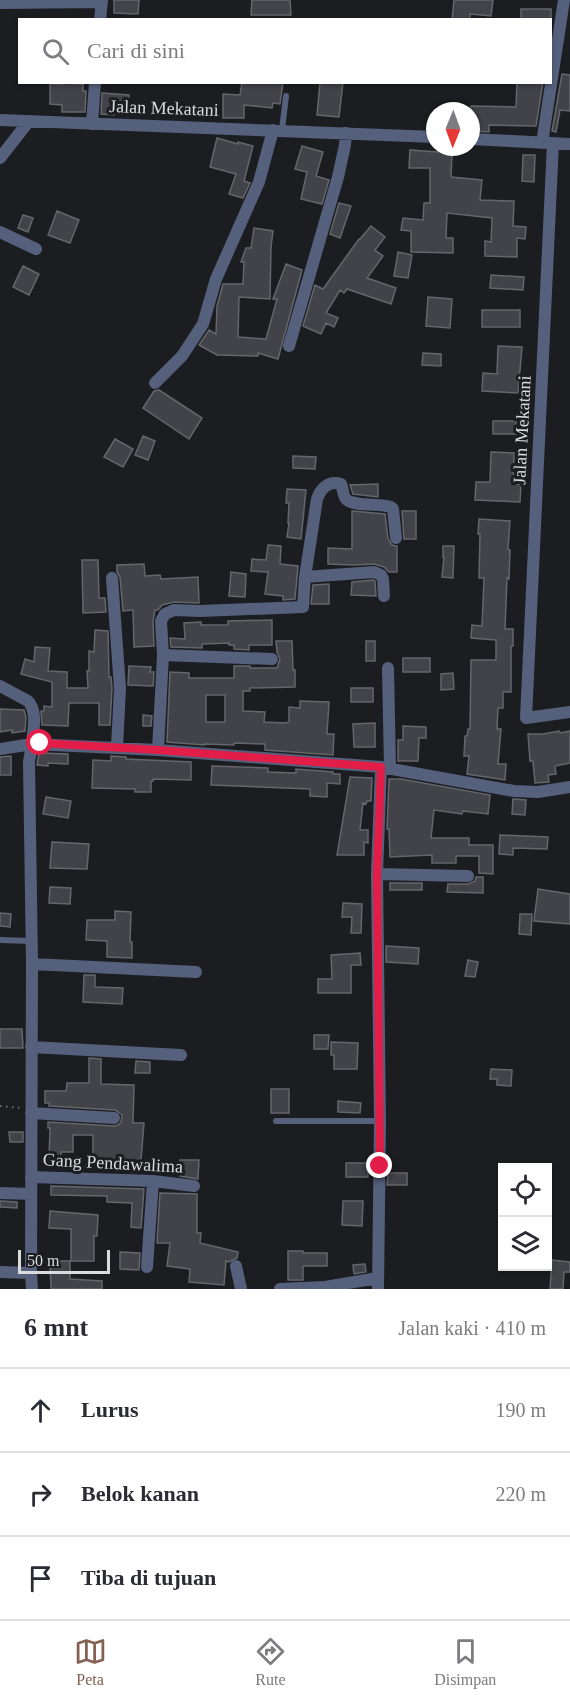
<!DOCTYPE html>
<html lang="id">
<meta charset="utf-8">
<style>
body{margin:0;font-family:"Times New Roman",serif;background:#f2f2f3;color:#2b2b33}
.controls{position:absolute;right:18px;bottom:18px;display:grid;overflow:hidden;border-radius:0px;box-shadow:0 2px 4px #0004}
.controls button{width:54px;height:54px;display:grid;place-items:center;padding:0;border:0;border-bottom:2px solid #e1e1e2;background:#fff;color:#2b2b33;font:30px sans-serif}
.compass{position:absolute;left:426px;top:102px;width:54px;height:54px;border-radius:50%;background:#fff;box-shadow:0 2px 4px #0004;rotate:181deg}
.scale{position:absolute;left:18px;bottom:15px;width:92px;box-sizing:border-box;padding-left:6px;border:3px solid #dadbde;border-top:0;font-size:16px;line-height:21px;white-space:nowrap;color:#dadbde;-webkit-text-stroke:4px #1c1d21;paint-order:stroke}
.stop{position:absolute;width:18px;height:18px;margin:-14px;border:4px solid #e11d48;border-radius:50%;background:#fff}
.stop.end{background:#e11d48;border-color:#fff;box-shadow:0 2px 6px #0008}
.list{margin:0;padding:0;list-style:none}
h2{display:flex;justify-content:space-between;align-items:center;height:78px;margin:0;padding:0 24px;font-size:26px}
h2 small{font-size:20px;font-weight:400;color:#7c7c81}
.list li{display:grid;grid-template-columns:39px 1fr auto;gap:18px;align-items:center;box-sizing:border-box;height:84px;padding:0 24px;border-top:2px solid #e1e1e2}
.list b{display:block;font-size:22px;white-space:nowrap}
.list em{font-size:20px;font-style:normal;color:#7c7c81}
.icon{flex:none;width:33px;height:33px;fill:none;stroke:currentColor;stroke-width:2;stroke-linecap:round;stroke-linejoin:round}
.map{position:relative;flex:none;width:570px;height:1289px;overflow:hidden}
.search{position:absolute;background:#fff;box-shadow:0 2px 4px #0004;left:18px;right:18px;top:18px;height:66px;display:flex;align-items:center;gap:15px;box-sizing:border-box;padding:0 21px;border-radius:0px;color:#7c7c81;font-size:22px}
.sheet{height:330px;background:#fff}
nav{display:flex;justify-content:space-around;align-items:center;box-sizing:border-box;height:84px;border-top:2px solid #e1e1e2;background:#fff;font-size:16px;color:#7c7c81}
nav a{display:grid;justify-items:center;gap:3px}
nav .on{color:#846053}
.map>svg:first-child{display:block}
.building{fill:#414348;stroke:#64666b;stroke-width:1.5;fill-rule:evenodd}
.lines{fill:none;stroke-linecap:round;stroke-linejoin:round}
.path{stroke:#6f7074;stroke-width:2;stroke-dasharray:1.5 4.5;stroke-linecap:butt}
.lane{stroke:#55607d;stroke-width:6}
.street{stroke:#55607d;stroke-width:12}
.route{stroke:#e11d48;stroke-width:8}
.labels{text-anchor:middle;stroke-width:6;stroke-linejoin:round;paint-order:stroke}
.street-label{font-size:18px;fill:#dadbde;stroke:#1c1d21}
</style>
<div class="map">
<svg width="570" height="1289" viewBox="0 0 570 1289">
<rect width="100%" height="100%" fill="#1c1d21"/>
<path class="building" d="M114,0h25l-1,14 -24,-1z
M252,0h38l1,15h-40z
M454,0h39l-2,16 -21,-2v6h-18z
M521,9h30v11h-30z
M562,74l8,1v36l-10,-1 -4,22 -4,-1z
M242,82h41l-3,22 -7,-1 -1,5 -28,-3v13h-21v-24l17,1z
M320,82h23l-4,35 -22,-2z
M517,82h26l-7,44 -47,-1v7l-14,-1v-6h-4v-19l45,1z
M63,83l20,1v7h3l-1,21h-23v-7l-12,-1v-20h13z
M102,93l27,2 -2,15 -13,-1v6l-13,-1z
M217,138l21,6v-2l15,4 -9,35 6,2 -7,15 -14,-4 7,-20 -26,-7z
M302,146l21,6 -7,24 13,4 -7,24 -21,-5 6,-27 -12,-3z
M410,150l42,3 -1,24 31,3 -2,20 34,1 -1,25 13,1 -1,12 -8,-1v19l-32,-1v-15l6,1 1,-24 -45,-5 -1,25h7v15l-42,-1v-21l-10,-1 2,-12 20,2 1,-17h6v-35h-21z
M523,155h12l-1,27 -12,-1z
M339,203l12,3 -11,32 -10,-4z
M57,211l22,9 -9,23 -22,-8z
M23,215l10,3 -5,14 -10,-4z
M371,226l14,11 -10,13 8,6 -16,22 29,10 -5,16 -44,-15 -3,4 -4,-3 -14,23 12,5 -4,9 -8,-4 -5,11 -18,-8 12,-41 8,4 36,-50h1z
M254,228l19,3 -2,16 -1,52 -31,-2 -1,40 28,2 11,-40h-4l13,-35 16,6 -24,89 -20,-6v3l-41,-1 -18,-10 10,-15 7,4 1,-28 6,-22h20l1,-22h-3l5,-14h5z
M398,252l14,3 -4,23 -14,-2z
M23,266l16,8 -10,21 -16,-8z
M491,275l33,2 -1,13 -33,-2z
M428,297l24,2 -2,29 -24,-2z
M482,310h38v17h-38z
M498,346l24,1 -4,46 -36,-2 1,-18 14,1z
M423,353l18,1v12l-19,-1z
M159,390l43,28 -13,21 -46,-31 11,-17z
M493,421h23v13h-23z
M143,436l12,5 -7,19 -13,-5z
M115,439l18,10 -10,18 -19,-10z
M491,452l23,1 -1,31h8l-1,18 -45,-2 1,-18h14z
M293,456l23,1 -1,12 -22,-1z
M378,484v13l-25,-3 -3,-9z
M287,489l19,1 -5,49 -14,-2 2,-14h-1l1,-20h-3z
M352,511l33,3 3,25 4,6 5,1v26h-8l-5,-5 -10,-3 -21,1 -25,-1v-16l24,1z
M402,511h14v28h-12z
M479,519l31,2 -2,28 2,1 -1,29 -2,-1 -2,51h8v17h-2v46h-8v16h-5l-1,21h4l-3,35h8l-1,16 -38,-6 2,-18h-5l1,-20h2l1,-7h2l1,-69h25v-20l-25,-2 1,-13 10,1 2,-48h-5l1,-44h-2z
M268,545l13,1 -1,18 18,2 -3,33 -12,1v-4l-18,-2 3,-22 -17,-1 1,-12 14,1z
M443,546h11l-1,32 -11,-1 2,-20h-1z
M82,560h16l1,38h6l1,14 -23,1z
M144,564l1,12 15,-1 1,4 37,-2 1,26 -25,-1 -12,3 -4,5h-3l-2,11 1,25 -20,1 -1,-37 -10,1 -3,-34 -3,-5v-7z
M231,572l15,2 -1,23 -16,-1z
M373,580l2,1 1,15 -25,-1 1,-13z
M329,584v20h-18l2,-19z
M272,620v25h-23v5l-15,-1v-4h-5v-2l-27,1v4l-31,-1 -1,-9 15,1 -1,-16 17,-1v3h27v-4z
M95,630l13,1 1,46h2l1,11 -2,37h-11v-22h-30l-1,23 -26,-1 -1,-14h3v-5l8,1v-25l-31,-8 4,-15 9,3 1,-15 15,1 -2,23 19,1v16h21l-1,-17h2v-20l5,1z
M276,641h16l1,29h2v17l-45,1v3h-7v20l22,1 -1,10 21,1 4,-1v-15l11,1v-7l29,1 -2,32h7l-1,21 -68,-5v-6l-31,-1v2l-30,-1v1l-37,-3 3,-70 19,1v5h45v-12h16v2h27l3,-9 -3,-7zM206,695h19v27h-19z
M366,641h9v20h-9z
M403,658h27v14h-27z
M129,666l22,1 -1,5h4l-1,14 -25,-1z
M453,673l1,16 -13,1v-16z
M351,688h22v14h-22z
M0,709l24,1 2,7 -1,14 -13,2v-3l-12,2z
M143,715l9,1 -1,10h-8z
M375,723v24h-21l-1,-23z
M403,726l23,1v11h-7l-1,23h-20v-21h5z
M559,731l1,2 10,-2v32l-15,3 1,8 -8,1 1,7 -14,1 -2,-22h-3l-2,-27h15z
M39,753l29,1v10l-20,-1v3l-11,-1z
M11,756v19h-11v-18z
M111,756l15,1v2l65,3v18l-38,-1v2h-2v11h-16v-3l-43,-1 1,-28 18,1z
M212,766l56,2v4l28,1v-4l37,3v2h7v10l-13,-1v14l-17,-1v-7l-99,-4z
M350,777l22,1 -1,23h-4l-1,3 -3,-1 -3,27h8v13l-4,-1v13h-27z
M389,779h12l89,16 -2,19 -25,-3 -1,3 -28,-4 -3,28h38v7h24v29l-14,-1v-17h-23v7h-24v-8l-42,2 -1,-28h-2z
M46,797l25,4 -3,17 -25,-4z
M513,799l13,1 -1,15 -13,-1z
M500,835l48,2 -1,12 -34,-1v7l-14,-1z
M52,842l37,2 -2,25 -37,-1z
M476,877h7v16l-36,-1 1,-8h20l7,-3z
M390,883h32v7h-32z
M50,887l21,1 -1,16 -21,-1z
M538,889l32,5v30l-36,-3z
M343,903l19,1 -1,29h-10l1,-16h-10z
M115,911l16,1 -1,30h2v16l-25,-1v-16l-21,-1 1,-20h28z
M0,913l11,1 -1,13 -10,-1z
M520,914h12l-1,21 -12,-1z
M386,946l33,2 -1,16 -32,-2z
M360,953l1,12h-10v28h-33v-14h14l-1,-24z
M468,960l10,2 -3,15 -10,-1z
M84,975h11v12l28,1 -1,16 -39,-2z
M0,1029h22l1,19h-23z
M314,1035h15l-1,14h-14z
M331,1042l27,1 -1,26h-23v-14h-3z
M89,1058l12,1v25l33,1 -1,38h11l-4,49h-11v-10l-25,-1 -1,2h-10v-28h-20v17h-12v8h-12l1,-32h-2v-6l66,4 4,-1 3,-3 1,-7 -7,-5 -66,-4v-3h-4v-12h21l1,-8h22z
M136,1061l14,1v11h-15z
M491,1069l21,1 -1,16 -14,-1v-6h-7z
M271,1089h18v24h-18z
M338,1101l23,2 -1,10 -22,-1z
M9,1132h14v10h-13z
M180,1160h19l-1,19 -18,-3z
M346,1163h22v14h-22z
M388,1173h19v12h-20z
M51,1186l93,3 -3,39 -10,-1 1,-24 -25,-1v-6l-56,-1z
M160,1193l37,1v39h4l-1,10 38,9 -1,6 -8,4 -3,-1 -2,24 -35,-3 1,-13 -23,-3 3,-23h-13z
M0,1201l17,1v6l-17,-1z
M343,1201h20l-1,25 -20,-1z
M50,1211l48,4 -1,21h-3v25h-23v-32l-22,-1z
M288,1251h15v2h24v13h-24v14h-15z
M120,1252l20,1 -1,17 -19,-1z
M552,1260l18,2v10h-6l-1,17h-13z
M50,1261h20v18l32,2v8h-51z
M365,1264l1,8 -12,2 -1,-9z"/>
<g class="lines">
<path class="path" d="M0,1106l21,2"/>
<path class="lane" d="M282,130l4,-34
M0,940l32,1
M276,1121h104"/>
<path class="street" d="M0,3l101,-1
M100,20l2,-20
M0,120l435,17
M92,124l3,-42
M471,139l99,5
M542,143l22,-143
M553,143l-27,575 44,-6
M0,158l29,-37
M0,232l36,17
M289,346l49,-169 7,-32 1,-12
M155,383l27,-27 21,-32 13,-45 43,-97 14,-52
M305,577l12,-78c4,-11 12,-19 24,-15 2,4 2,12 5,15 7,8 35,4 45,8l2,2 3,29
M112,578l8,110 -3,59
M163,655l109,4
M388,668l2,100
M0,686l28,15c10,11 5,29 4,43l-32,5
M158,750l5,-95 -2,-34 4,-7 9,-4 26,1 103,-4 2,-30 69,-5 7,3 2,4 1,17
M377,874l91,2
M32,964l164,8
M31,1047l150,8
M31,1113l83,5
M31,1177l122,4 41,5
M0,1193l31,1
M236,1266l5,23
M147,1267l6,-86
M0,1272l31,1
M32,1289l-1,-16 1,-309 -3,-202 3,-18 126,6 223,17 133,24 24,1 32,-5
M280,1289l45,-2 53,-9
M378,1289l2,-168 -3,-247 4,-107"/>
</g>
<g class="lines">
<path class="route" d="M40,743l118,7 223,17 -4,107 3,292"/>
</g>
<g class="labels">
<g class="street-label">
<text transform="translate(164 108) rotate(2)" y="6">Jalan Mekatani</text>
<text transform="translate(522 430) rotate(-87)" y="6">Jalan Mekatani</text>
<text transform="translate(113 1163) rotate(3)" y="6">Gang Pendawalima</text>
</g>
</g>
</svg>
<div class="controls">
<button><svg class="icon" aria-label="locate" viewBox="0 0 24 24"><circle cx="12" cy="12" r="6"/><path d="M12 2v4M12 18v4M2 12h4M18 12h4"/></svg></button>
<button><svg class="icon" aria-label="layers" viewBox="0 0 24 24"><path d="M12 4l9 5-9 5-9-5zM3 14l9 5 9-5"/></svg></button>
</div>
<svg class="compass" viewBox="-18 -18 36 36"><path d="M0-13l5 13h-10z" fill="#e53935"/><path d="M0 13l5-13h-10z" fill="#7c7c81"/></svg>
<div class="scale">50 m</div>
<div class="stop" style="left:40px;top:743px"></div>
<div class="stop end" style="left:380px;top:1166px"></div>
<div class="search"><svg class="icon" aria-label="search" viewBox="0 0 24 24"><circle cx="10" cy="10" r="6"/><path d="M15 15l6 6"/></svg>Cari di sini</div>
</div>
<section class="sheet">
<h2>6 mnt<small>Jalan kaki · 410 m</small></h2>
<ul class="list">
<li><svg class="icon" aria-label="ahead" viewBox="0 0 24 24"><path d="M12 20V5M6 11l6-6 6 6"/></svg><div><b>Lurus</b></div><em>190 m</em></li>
<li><svg class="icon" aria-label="right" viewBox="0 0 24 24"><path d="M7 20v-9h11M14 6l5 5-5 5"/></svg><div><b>Belok kanan</b></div><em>220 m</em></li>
<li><svg class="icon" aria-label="arrive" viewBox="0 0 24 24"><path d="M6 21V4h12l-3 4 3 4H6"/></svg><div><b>Tiba di tujuan</b></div></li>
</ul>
</section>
<nav>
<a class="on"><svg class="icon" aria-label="map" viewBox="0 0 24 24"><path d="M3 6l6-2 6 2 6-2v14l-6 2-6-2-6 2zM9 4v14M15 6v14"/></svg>Peta</a>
<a><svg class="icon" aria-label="directions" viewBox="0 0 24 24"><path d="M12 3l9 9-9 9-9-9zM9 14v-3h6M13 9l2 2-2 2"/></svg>Rute</a>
<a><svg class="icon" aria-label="saved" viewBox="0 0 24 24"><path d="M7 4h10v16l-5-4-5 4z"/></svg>Disimpan</a>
</nav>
